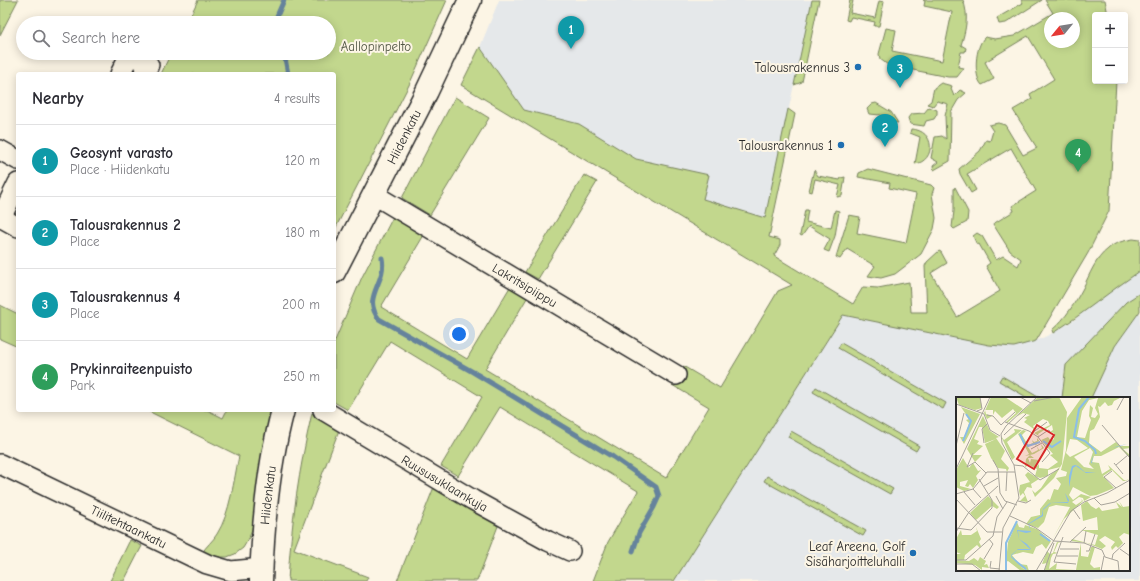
<!DOCTYPE html>
<meta charset="utf-8">
<style>
body{margin:0;font-family:"Comic Neue",sans-serif;background:#f2f2f3;color:#2b2b33}
.controls{position:absolute;right:12px;top:12px;display:grid;overflow:hidden;border-radius:4px;box-shadow:0 2px 10px #0003}
.controls button{width:36px;height:36px;display:grid;place-items:center;padding:0;border:0;border-bottom:1px solid #e1e1e2;background:#fff;color:#2b2b33;font:20px sans-serif}
.compass{position:absolute;left:1044px;top:12px;width:36px;height:36px;border-radius:50%;background:#fff;box-shadow:0 2px 10px #0003;rotate:240deg}
.you{position:absolute;left:459px;top:334px;width:14px;height:14px;margin:-10px;border:3px solid #fff;border-radius:50%;background:#1a73e8;box-shadow:0 0 0 6px #1a73e833}
.badge{display:grid;place-items:center;width:26px;height:26px;border-radius:50%;background:#111827;color:#fff;font-size:13px;font-weight:700}
.pin{position:absolute;translate:-50% -33px;filter:drop-shadow(0 1px 2px #0008)}
.pin::after{content:'';position:absolute;top:21px;width:14px;height:12px;background:inherit;clip-path:polygon(0 0,100% 0,50% 100%)}
.list{margin:0;padding:0;list-style:none}
h2{display:flex;justify-content:space-between;align-items:center;height:52px;margin:0;padding:0 16px;font-size:17px}
h2 small{font-size:13px;font-weight:400;color:#7c7c81}
.list li{display:grid;grid-template-columns:26px 1fr auto;gap:12px;align-items:center;box-sizing:border-box;height:72px;padding:0 16px;border-top:1px solid #e1e1e2}
.list b{display:block;font-size:15px;white-space:nowrap}
.list p{margin:0;font-size:13px;white-space:nowrap;color:#7c7c81}
.list em{font-size:13px;font-style:normal;color:#7c7c81}
.icon{flex:none;width:22px;height:22px;fill:none;stroke:currentColor;stroke-width:2;stroke-linecap:round;stroke-linejoin:round}
.map{position:relative;flex:none;width:1140px;height:581px;overflow:hidden}
.search{position:absolute;background:#fff;box-shadow:0 2px 10px #0003;left:16px;top:16px;width:320px;height:44px;display:flex;align-items:center;gap:10px;box-sizing:border-box;padding:0 14px;border-radius:22px;color:#7c7c81;font-size:15px}
.panel{position:absolute;background:#fff;box-shadow:0 2px 10px #0003;left:16px;top:72px;width:320px;height:340px;border-radius:4px}
.map>svg:first-child{display:block}
.built{fill:#e5e8ea}
.green{fill:#c2d78d;stroke:#76815c;fill-rule:evenodd}
.lines{fill:none;stroke-linecap:round;stroke-linejoin:round}
.stream{stroke:#65839c;stroke-width:5}
.minor-casing{stroke:#2b2b2b;stroke-width:22}
.tertiary-casing{stroke:#2b2b2b;stroke-width:25}
.minor{stroke:#fcf5e5;stroke-width:19}
.tertiary{stroke:#fcf5e5;stroke-width:22}
.poi-dot{fill:#1f6fb2;stroke:#fcf5e5;stroke-width:1.5}
.labels{text-anchor:middle;stroke-width:4;stroke-linejoin:round;paint-order:stroke}
.park-label{font-size:13px;fill:#515644;stroke:#fcf5e5}
.poi-label{font-size:13px;fill:#2b2b2b;stroke:#fcf5e5;text-anchor:end}
.street-label{font-size:13px;fill:#2b2b2b;stroke:#fcf5e5}
.inset-river{fill:none;stroke:#8bbee7;stroke-width:2}
.inset-road{fill:none;stroke:#a8a49b;stroke-width:1}
.view{fill:#d62828;fill-opacity:0.15;stroke:#d62828;stroke-width:2}
.inset-edge{fill:none;stroke:#2b2b2b;stroke-width:2}
</style>
<div class="map">
<svg width="1140" height="581" viewBox="0 0 1140 581">
<rect width="100%" height="100%" fill="#fcf5e5"/>
<filter id="ink" filterUnits="userSpaceOnUse"><feTurbulence type="fractalNoise" baseFrequency=".025" numOctaves="2"/><feDisplacementMap in="SourceGraphic" scale="8" xChannelSelector="R" yChannelSelector="G"/><feConvolveMatrix kernelMatrix="1 2 1 2 8 2 1 2 1" color-interpolation-filters="sRGB"/></filter>
<g filter="url(#ink)">
<path class="built" d="M499,0h313l-56,263 -295,-178 19,-38z
M1140,271v22l-14,9 -62,70 -2,26h-105v172h172v-172h-38l24,-52 25,-35v270h-466l169,-266 146,30 25,2 22,-6 17,-8 21,-13 34,-28z"/>
<path class="green" d="M0,0h18l-18,35z
M198,0h249l-38,85 -75,146v-157h-173l10,-21h158v-30h-142z
M812,0h7l-17,82 -8,3z
M850,0l3,1 -3,12 25,5 4,-17 5,1 -5,24h-5l1,-4 -24,-5 -2,4 -3,-1z
M923,0h40c6,16 3,29 -2,45l5,3 -1,4h-4l-3,15 6,1 -7,9h-9l-60,-12 -8,-6 -1,-5 7,-26 10,2 -4,21 50,10 10,-49 -28,-6 1,-5z
M1021,0h21l-36,23 -7,1 -2,-6 26,-15z
M1045,0h60l3,15h-13v66h21l-7,130 -21,42 -52,88 -22,6 -25,-2 -146,-30 -169,266h-81l15,-39 30,-51 -138,-84 -42,69 -17,-10 41,-69 -92,-56 -42,69 -14,-8v-59l28,-66 31,-60 31,18 -43,72 86,52 43,-72 17,11 -42,71 181,109 43,-71 -37,-22 11,-19 37,22 58,-97 14,-6 -331,-200 19,-38 44,63 55,14 57,35 73,16 -6,24 62,19 23,-109 7,5 -26,123 11,3v5l-6,11 79,48 10,-17 15,1 31,-6 2,30h16l-2,-46 2,-4 12,-11 2,1 6,11 -16,10 26,44 43,-26 -14,-25 4,-3 -11,-19 -2,1 -4,-9 4,-3 5,3 14,24 7,-4 15,10 3,-7 -11,-8 -17,-27 21,-13 -2,-5 24,-15 -25,-43 -44,26 9,16 -5,3 -11,-19 -1,-5 21,-18 6,-11 4,1 3,-10 -4,-6 9,-2 7,2 18,30 14,-7 -24,-38 19,-11 -2,-5 24,-15 -26,-43 -43,26 9,17 -12,6c-9,-9 -7,-39 3,-48l10,2 19,-3 39,-23zM1050,18h24v24h-24z
M941,83l11,3 -1,3 3,7 6,-6 6,3 -8,7 -7,12 -1,49 -16,9 -1,-4 5,-4 -7,-4 4,-21 7,-1 4,3 -1,-23 3,-12 -11,-3 -4,5 -6,-2 4,-3 3,-13z
M455,97l34,21 -59,97 -28,-17z
M876,103l15,9 7,11 -6,-1 -11,-7 -12,-1 -2,-5 5,-5z
M929,107l8,3v4l-3,5 -8,2 -2,5 -14,-2 -2,-6 3,-4 13,-1z
M911,129c25,1 25,32 4,35l5,-27 -10,-4z
M868,169l63,16 3,3 -2,6 4,24 -2,11 -13,25 -26,20 -14,4 -13,-2 7,-10 -28,-17 -7,10 -4,-2 13,-42 11,2 -3,16 49,10 10,-49 -27,-6 1,-5 -32,-6 1,-4z
M814,170l4,6 22,4 1,-2 4,-1 -3,19 -5,1 3,-12 -25,-6 -3,13 -3,-1z
M584,175l13,7 -59,97 -13,-7z
M955,187l13,25 -1,10 -13,7 -2,-2 2,-16v-22z
M805,210h3l-2,12 25,6 4,-18 4,1 -4,25 -6,16 -5,-2 6,-11 -21,-13 -7,10 -2,-1z
M1133,239l7,1v31c-30,20 -57,43 -87,62l-1,-3c14,-12 23,-27 31,-42 7,-14 12,-29 25,-39 7,-7 16,-8 25,-10z
M1140,293v18l-25,35 -24,52h-29l4,-33 60,-63z
M0,305l18,9v33l-18,-8z
M841,343l105,60 -3,6 -105,-61z
M1002,376l38,22h-12l-29,-17z
M816,387l103,59 -3,5 -103,-59z
M146,410h61l16,8 4,-8h47l-15,72 -7,47 -3,9 -6,10 -8,6 -8,3h-9l-16,-4c4,-7 11,-12 15,-19 13,-20 17,-55 22,-78z
M312,413l27,17 -45,119 74,28 -2,4h-78c3,-57 11,-112 24,-168z
M791,431l102,58 -3,5 -102,-57z
M767,476l99,55 -3,5 -99,-55z
M434,487l64,39 -21,55h-80z
M130,540l12,6 -18,35h-14z"/>
<g class="lines">
<path class="stream" d="M281,23l-4,-7 7,-16
M284,53l4,21
M382,258c5,25 -21,39 -3,61l94,53 140,85 43,30 3,9 -5,11 -15,26 -6,18"/>
<defs>
<g id="minor">
<path d="M120,74l10,-20 19,11 -5,9"/>
<path d="M0,150l18,10"/>
<path id="s1" d="M373,194l303,181"/>
<path d="M0,217l18,10"/>
<path d="M1,218l17,-35"/>
<path id="s2" d="M323,410l150,90 75,41 22,10"/>
<path id="s3" d="M0,464l207,100 24,7 31,-3"/>
</g>
<g id="tertiary">
<path id="s4" d="M334,272l93,-181 43,-91"/>
<path id="s5" d="M261,581c2,-58 7,-115 22,-171"/>
</g>
</defs>
<use href="#minor" class="minor-casing"/>
<use href="#tertiary" class="tertiary-casing"/>
<use href="#minor" class="minor"/>
<use href="#tertiary" class="tertiary"/>
</g>
</g>
<g class="poi-dot">
<circle cx="858" cy="67" r="4"/>
<circle cx="841" cy="145" r="4"/>
<circle cx="913" cy="553" r="4"/>
</g>
<g class="labels">
<g class="park-label">
<text x="376" y="51">Aallopinpelto</text>
</g>
<g class="poi-label">
<text x="850" y="72">Talousrakennus 3</text>
<text x="833" y="150">Talousrakennus 1</text>
<text x="905" y="551">Leaf Areena, Golf<tspan x="905" dy="15">Sisäharjoitteluhalli</tspan></text>
</g>
<g class="street-label">
<text dy="5" stroke="none"><textPath href="#s4" startOffset="152">Hiidenkatu</textPath></text>
<text dy="5" stroke="none"><textPath href="#s1" startOffset="177">Lakritsipiippu</textPath></text>
<text dy="5" stroke="none"><textPath href="#s2" startOffset="142">Ruususuklaankuja</textPath></text>
<text dy="5" stroke="none"><textPath href="#s5" startOffset="86">Hiidenkatu</textPath></text>
<text dy="5" stroke="none"><textPath href="#s3" startOffset="143">Tiilitehtaankatu</textPath></text>
</g>
</g>
<g transform="translate(956 397)">
<rect width="174" height="174" fill="#fcf5e5"/>
<path d="M0,0h24l2,11 -7,2 -16,-5zM35,0h14l18,12 -16,14 -1,-1 10,-9 -3,-4 -11,9 -7,-7 -2,4v-5h-8l1,4 6,2 -5,3 -3,-6zM82,0h21l8,15 -5,52 -8,14 -19,19 -3,-7 3,3 6,-5 8,-12 11,-9 -12,3v6l-8,2 -5,-2 2,-7 -8,-4 -4,2 1,-8 4,-4 -5,1 4,-2 -11,-20 5,-4 7,2 -4,-1 -4,4 6,10 5,-2 -1,-3 2,2 3,-1v-3l4,5 -3,-2 -2,5 -2,-3 -6,4 4,6 6,-3 -1,-4 2,4 3,-2 -1,-4 3,4 -10,6 3,3 -3,-3 -4,1 4,3h-6l2,5 1,-4 8,1 1,1 -4,2 1,3 2,-2v4l9,1 10,-7 -8,-7 3,-1 -12,-14 7,-3 3,4 3,-2v-6l-4,-1 3,-2 -1,-5 -14,9 1,2 -5,-3 16,-8 -2,-4 -5,-2 -10,7 2,4 -11,-8 3,-3 -3,-1 6,-3 -7,-2 -7,4zM126,0l38,1 -6,3 -2,4 -4,1 -3,-4 -5,5 -2,-1 2,11 -6,12 -4,2 -1,12 12,9 15,-10 4,4h10v2l-7,1 7,6v3l-11,-11 -18,9h-7l-2,6 7,1 3,11 8,-5 -2,-4 17,16 5,-2 -7,2 -11,-11 -9,6 11,12 -17,7 -7,1 -17,-9 -4,8 4,5 8,-6 10,3 -7,4 -1,-3 -4,-1 -7,5 4,3 6,-4 -1,-2 2,2 -19,18 -12,21 18,-33 -14,-2 -7,2 -5,15 -6,6 -12,-4 5,-7 9,-2v-6l8,-10 2,1 4,-11 4,1 3,-6 -5,-6 10,-2 1,-4 -6,-2 5,-20 1,-32zM142,1l-3,10 3,6 -3,4 -4,-1 2,-9 -3,-3 -1,11 2,4 -6,18 -8,-1 5,-26 7,-11zM114,42l7,1 11,8 -18,9 -4,-4zM134,51l3,4 -4,12 5,5 -10,-2 -10,-10zM5,10l19,7 -16,30 -4,-7h5l4,-14 -3,-3 3,-1zM27,19l7,15 9,6 -3,1 9,13 -4,8 8,9 -2,4 -1,-3 -8,-1 -7,-10 -6,-14 11,-5 -11,4 -3,-16h-3l-5,12 5,2 -2,3 6,2 -10,9h9l-7,7 -8,-13zM58,32l8,1 -15,12 8,15 -3,3 -11,-24 3,4 11,-8zM7,61l6,10 4,-5 5,8 3,-1 -5,6 2,4 -5,8 -3,-4 -2,3 -3,-1 3,-6 -8,2v4l11,3 -7,2 -8,-4v-17zM72,75l11,7 -8,5 1,4 -5,-1 -3,5 4,10 -8,-1 5,-5 -2,-3 -3,3 -1,-5 1,-6 10,-3 -5,-7zM32,99l11,11 -2,2 -5,-3 -16,14 -6,-7zM131,104l4,5 5,3 3,-2 3,4 17,-3 -3,-6 6,5 -3,-6 4,6 7,-1v29l-6,-2 -5,4 4,6 -5,5 -2,-2 -4,4 -1,-3 4,-5 -10,-6 -6,4 7,6 -4,3 -15,-6 -16,-2 1,-2 23,6 3,-10 -17,-5h17l-1,-13 -14,4 -2,-16zM61,125l2,5 5,1 1,-3 12,4 14,12 -5,8 -4,-5 -6,3 -3,7 -10,-2 -11,3 7,9 8,1 2,6 -10,-5 7,4 -5,1 -13,-10 -2,1 2,-20zM20,130l5,12 -2,3 2,4 -1,2 -3,-3 -12,10 -1,5h-8v-6h5l-5,-2v-13l5,-9 1,5h9l6,-4zM101,145l4,1h-3l-4,9 4,1 -5,1 -2,4 -2,11 8,-6 -1,6 20,1 5,-27v13l7,1 3,-10h4l-5,17 4,4 6,-1v4h-56l3,-8 -5,1 5,-13 3,3 3,-1zM24,160l6,4 -2,4 3,-1 2,4 -7,-1v3l-7,-5 -19,-2v-3l13,1 5,-3 4,3z" fill="#c2d78d" fill-rule="evenodd"/>
<path d="M171,47l-14,4 -12,7h-8l-1,8 5,1 1,5 -2,3 -10,1 -10,-7 -3,2 -4,19 -4,6 4,7 -1,3h-17l-8,7v6l-14,8 2,8 -5,1 -8,-2 1,8 8,5 4,5 -2,1h-12l-6,6 15,12 1,3 -9,-7 -7,-7v-2l7,-6h12l-11,-10 -2,-9 14,1 -3,-7 14,-9 1,-6 7,-6 18,-1 -3,-9 4,-6v-11l3,-10 3,-1 3,1 7,6h11l2,-3 -1,-5 -6,-1 2,-8h8l12,-7 5,-2 9,-2 3,2z" fill="#8bbee7"/>
<path class="inset-river" d="M133,0l-10,12 -5,28 11,4 10,9 1,4M64,37l5,11M7,44l8,-20 -5,-7M87,44l9,6 9,-6M71,47l1,2 12,-4M84,137l10,7M50,174v-28l11,-22"/>
<path class="inset-road" d="M64,0l11,6M78,4l21,-4M0,7l28,10 6,16 10,6M161,13l7,-13M21,14l5,-2 -2,-12M31,18l6,1 8,9 14,-13M49,25l24,9 9,6 12,16 -8,9M146,28l28,33M76,36l15,-11M48,38l22,-21M82,40l9,-6 2,-1 1,2 -3,-1M28,46l-2,-14 5,-5M0,49l8,-33M75,52l11,-6M37,63l5,9 2,24 5,8 12,4M158,66l9,11M58,68l9,1 17,14 19,-11M160,68l12,-10M11,70l8,-5 11,11M11,70l6,-14M0,72l34,-72M156,74l-8,6 12,11M28,89l14,-8M17,92l8,9M50,94l1,-19M8,95l11,13M0,97l17,-5 14,-17h28M40,99l7,13M138,101l7,7 14,-3 15,-9M0,102l31,33h15M62,104l8,2 5,-3M117,112l7,10M54,119l26,12 18,13 30,2 18,7M0,131l15,2 21,-22v-8l-13,-21M0,135l13,-20 29,-26M107,140l-9,25 22,2M114,145l16,-15M128,146l2,-12M104,152h19M164,152l10,7M146,153l3,7 13,4 1,10M130,154h3l6,-17M101,159h21M28,162l9,-15 -4,-5M156,162l1,-5 12,-11M0,163h10l27,-24 4,-19 10,-15M35,164l-1,7 10,1M0,167h16l9,7M43,174l4,-43 16,-30 -5,-33 -12,-22 -1,-9 5,-8 31,-29M80,174l35,-60 13,-9 23,-9 23,-13M88,174l10,-28M145,174l3,-15"/>
<path class="view" d="M81,28l17,10 -20,34 -17,-10z"/>
<rect width="174" height="174" class="inset-edge"/>
</g>
</svg>
<div class="controls">
<button>+</button>
<button>−</button>
</div>
<svg class="compass" viewBox="-18 -18 36 36"><path d="M0-13l5 13h-10z" fill="#e53935"/><path d="M0 13l5-13h-10z" fill="#7c7c81"/></svg>
<div class="you"></div>
<div class="pin badge" style="left:571px;top:49px;background:#0f9aa8">1</div>
<div class="pin badge" style="left:885px;top:147px;background:#0f9aa8">2</div>
<div class="pin badge" style="left:900px;top:88px;background:#0f9aa8">3</div>
<div class="pin badge" style="left:1078px;top:172px;background:#2e9e5b">4</div>
<div class="search"><svg class="icon" aria-label="search" viewBox="0 0 24 24"><circle cx="10" cy="10" r="6"/><path d="M15 15l6 6"/></svg>Search here</div>
<section class="panel">
<h2>Nearby<small>4 results</small></h2>
<ul class="list">
<li><span class="badge" style="background:#0f9aa8">1</span><div><b>Geosynt varasto</b><p>Place · Hiidenkatu</p></div><em>120 m</em></li>
<li><span class="badge" style="background:#0f9aa8">2</span><div><b>Talousrakennus 2</b><p>Place</p></div><em>180 m</em></li>
<li><span class="badge" style="background:#0f9aa8">3</span><div><b>Talousrakennus 4</b><p>Place</p></div><em>200 m</em></li>
<li><span class="badge" style="background:#2e9e5b">4</span><div><b>Prykinraiteenpuisto</b><p>Park</p></div><em>250 m</em></li>
</ul>
</section>
</div>
